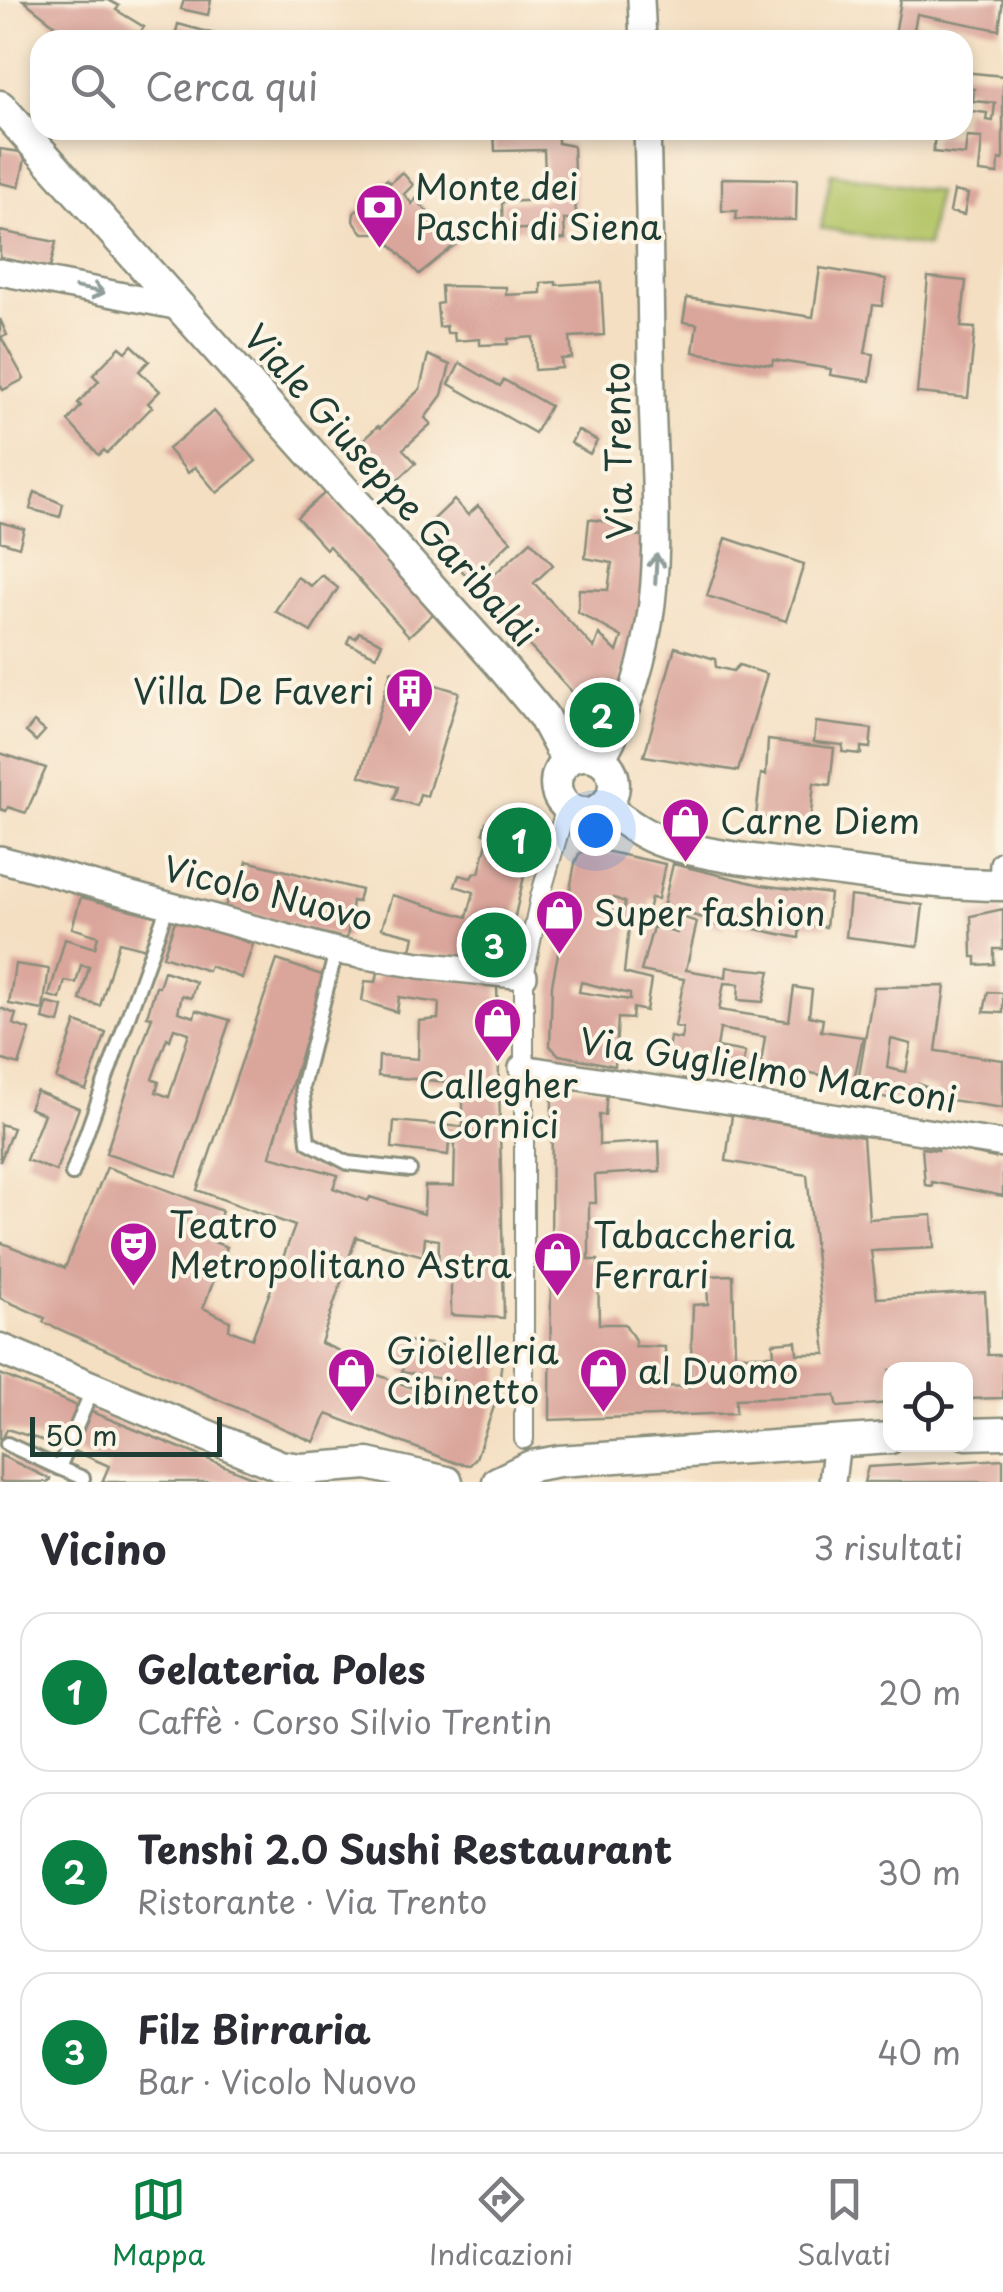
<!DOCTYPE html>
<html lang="it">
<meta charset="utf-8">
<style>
body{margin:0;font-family:"Playpen Sans",sans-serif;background:#f7f7f7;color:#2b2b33}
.controls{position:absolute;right:30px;bottom:30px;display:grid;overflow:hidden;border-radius:20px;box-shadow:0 5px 15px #0003}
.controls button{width:90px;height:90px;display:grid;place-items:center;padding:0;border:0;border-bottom:2px solid #e1e1e2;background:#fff;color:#2b2b33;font:50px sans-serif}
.scale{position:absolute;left:30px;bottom:25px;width:192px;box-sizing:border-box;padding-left:10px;border:5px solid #1f3d34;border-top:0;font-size:28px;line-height:35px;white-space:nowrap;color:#1f3d34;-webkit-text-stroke:8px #fcf5e5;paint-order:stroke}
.you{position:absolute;left:595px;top:830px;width:35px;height:35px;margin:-25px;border:8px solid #fff;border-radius:50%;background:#1a73e8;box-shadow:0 0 0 15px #1a73e833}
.badge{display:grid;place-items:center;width:65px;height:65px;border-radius:50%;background:#0b8043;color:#fff;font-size:32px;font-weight:700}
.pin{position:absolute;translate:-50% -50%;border:5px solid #fff;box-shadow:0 2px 10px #0006}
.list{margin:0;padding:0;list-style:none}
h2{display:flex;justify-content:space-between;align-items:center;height:130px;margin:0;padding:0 40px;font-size:42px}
h2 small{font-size:32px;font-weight:400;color:#7c7c81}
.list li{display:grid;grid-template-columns:65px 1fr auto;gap:30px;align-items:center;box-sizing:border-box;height:160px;margin:0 20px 20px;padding:0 20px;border:2px solid #e1e1e2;border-radius:30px}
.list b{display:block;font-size:38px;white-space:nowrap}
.list p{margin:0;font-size:32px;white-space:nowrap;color:#7c7c81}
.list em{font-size:32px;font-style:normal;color:#7c7c81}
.icon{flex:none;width:55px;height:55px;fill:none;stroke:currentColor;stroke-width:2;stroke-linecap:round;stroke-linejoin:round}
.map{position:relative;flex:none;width:1003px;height:1482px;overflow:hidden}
.search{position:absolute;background:#fff;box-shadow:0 5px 15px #0003;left:30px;right:30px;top:30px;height:110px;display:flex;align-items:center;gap:25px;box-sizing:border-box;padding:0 35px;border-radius:30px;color:#7c7c81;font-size:38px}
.sheet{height:670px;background:#fff}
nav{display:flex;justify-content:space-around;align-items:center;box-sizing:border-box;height:140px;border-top:2px solid #e1e1e2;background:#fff;font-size:28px;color:#7c7c81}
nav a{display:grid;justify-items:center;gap:5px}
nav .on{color:#0b8043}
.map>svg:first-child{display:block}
.green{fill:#b3c466;stroke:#69804d;stroke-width:2.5}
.building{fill:#daa59b;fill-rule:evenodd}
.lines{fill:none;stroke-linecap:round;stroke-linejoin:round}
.service-casing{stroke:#8a8e7b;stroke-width:18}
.pedestrian-casing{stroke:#8a8e7b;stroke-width:22}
.minor-casing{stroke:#8a8e7b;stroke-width:30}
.tertiary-casing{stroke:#8a8e7b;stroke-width:35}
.service{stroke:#fff;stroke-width:12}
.pedestrian{stroke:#fff;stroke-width:18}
.minor{stroke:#fff;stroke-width:25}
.tertiary{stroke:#fff;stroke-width:30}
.oneway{stroke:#8f9e9a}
.labels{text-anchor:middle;stroke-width:8;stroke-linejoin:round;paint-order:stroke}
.poi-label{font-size:35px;fill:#1f3d34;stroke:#fcf5e5;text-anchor:start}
.street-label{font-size:35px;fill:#1f3d34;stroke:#fcf5e5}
</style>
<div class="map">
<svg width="1003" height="1482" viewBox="0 0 1003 1482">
<rect width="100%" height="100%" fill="#fcf5e5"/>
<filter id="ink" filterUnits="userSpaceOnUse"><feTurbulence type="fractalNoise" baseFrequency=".01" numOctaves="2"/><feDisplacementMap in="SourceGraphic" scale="20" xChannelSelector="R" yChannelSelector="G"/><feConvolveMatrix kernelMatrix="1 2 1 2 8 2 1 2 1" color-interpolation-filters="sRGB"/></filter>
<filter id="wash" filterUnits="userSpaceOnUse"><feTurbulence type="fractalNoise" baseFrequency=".0048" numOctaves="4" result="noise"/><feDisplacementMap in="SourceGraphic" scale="40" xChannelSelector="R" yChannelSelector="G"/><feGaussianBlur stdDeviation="2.25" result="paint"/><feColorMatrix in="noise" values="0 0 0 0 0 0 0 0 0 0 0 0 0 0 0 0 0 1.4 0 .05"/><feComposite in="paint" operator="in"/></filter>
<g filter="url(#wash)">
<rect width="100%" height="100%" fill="#f4dfc2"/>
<path class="green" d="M831,173l106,19 -10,55 -106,-19z"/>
<g id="blocks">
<path class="building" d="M23,0h85l11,6 -3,4 28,17 -9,13h-61z
M184,0h27l-3,15 -27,-6z
M901,0h102l-4,30 -82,-16 -3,16 10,2 -2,8h-28z
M178,24l37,10 -1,6h-40z
M963,72l40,4v84l-4,-1 -1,15 -19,-2 3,-34 -15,-1 -2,18 -32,-3 2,-17 22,1v-6h6v-20l24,3 -1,7 7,1 2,-18 -22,-2 1,-12 -11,-1z
M494,130h64v13l15,3 3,73h-12l1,20 -14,1 -1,-12 -47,2 -1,-28 44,-2 -2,-50 -49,1z
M0,149l20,3 5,7 -6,28 -19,-4z
M402,172l11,13 -9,9 8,10 4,-5 40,45 -37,30 -39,-41h-17l-10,-12 1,-8 9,-8 -3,-3 27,-23 3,4z
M722,178l75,1 -1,41 -60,-1 1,-8h-15z
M954,191l14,3 -4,21 -14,-3z
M0,231l56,11 -6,26 -50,-10z
M820,268l66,11 -4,27 -9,-1 -8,48 9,1 -4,27 -40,-6 1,-6 -58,-9 -1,5 -79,-13 4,-28 -14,-2 4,-24 126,19z
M928,277l38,4 -5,46 14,1 -7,70 -51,-5z
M556,282v3l45,-3 3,53 -34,2 2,21 -11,1 1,9 -27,2 -2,-33 -25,2v5l-28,1v-6l-25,2 -1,-8h-7l-1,-7 -7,1 -2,-23 5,-1 -1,-17 65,1v8l35,-2v-10z
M0,319l7,16 -6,2 23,42 -21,11 -3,-6z
M132,345l17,16 -10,10 21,20 -12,12 4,4 -45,46 -3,-3 -5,5 -31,-34 13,-15 -3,-3 21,-22 -6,-6 27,-28 6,5z
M428,355l22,10 -8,30 -17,23 6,6 -28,25 13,14 -27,25 -36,-39 25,-23 2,2 40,-39z
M460,363l40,23 4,-6 46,26 -15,27 -86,-49z
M214,411l42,50 -39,32 -22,-26 -7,6 -20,-24z
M578,430l19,11 -7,13 -19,-11z
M35,492l28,12 -3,13 -30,-8z
M326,492l107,122 -24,22 -80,-90 -3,3 -29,-32z
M454,500l14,15 10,-9 33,35 -40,39 -35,-36 9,-9 -13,-14z
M589,519l36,6 -2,10 29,1 -5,62 -33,107 -25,5 -112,-120 54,-49 22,24 -19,18 60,65 5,-14 18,18 5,-15 -44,-25 1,-23 29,1 4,-27 -27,-5z
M0,522l24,7 -5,18 -19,-6z
M726,538l78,26 -18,57 -79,-25z
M322,575l16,13 -27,44 -36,-21 22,-34 14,9z
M359,632l23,11 -6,13 -29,-13 3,-7 6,2z
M675,647l40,12 1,8 17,4 6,-6 28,9 -29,97 -94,-15z
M391,671l68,21 -32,104 -7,-2 -3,12 -23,-7 4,-12 -38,-11z
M34,722l11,9 -9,10 -10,-9z
M816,722l56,7 -2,19 -9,-1v7l-19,-2 1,-7 -29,-3z
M768,740l66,8 -4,37 -16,-2 -4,41 -54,-8 5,-42 5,1z
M0,753l46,15 -20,45 -18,-6 -2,4 -6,-2z
M514,818l21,10 -31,136 -93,-14 3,-14 -32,-8 10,-33 75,22 7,-25 -19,-6 4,-11 12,3 3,-5h5l10,-38 -6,-2 3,-11 25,6z
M591,848l74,16 -7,35 -7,-1 -7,29 -22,-7 3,-18 -11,-4 -4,23 19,6 -5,46 27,7 -5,31 -13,-3 -1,11 -14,-1 -3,48 -56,-11 -9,-9 2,-61 23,-122 4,-9zM581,982l49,12v6l-51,-8z
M247,861l114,29 -3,12 -6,-1 -5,38 -122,-31 5,-23 11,3z
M673,864l88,21 69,9 -4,33 -26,-3 -1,14 -73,-15 -2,5 -18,-5 1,-4 -44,-12z
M850,896l73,9 -5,41 -72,-9z
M81,897l78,20 -9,33 -31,-8 -19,64 -20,-6 9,-33 -8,-2 -5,18 -11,-2 -5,18 -11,-3 16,-57 30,9 3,-12 -26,-8z
M1003,909v40h-9v15l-18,1v-8h-4l-1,-41z
M682,917l15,5 -11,48 40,7 1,-10 43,4 -7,31 -25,-2 1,-16 -15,-1 -5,27 70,11 5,-34 18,3 -3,26 14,3 -2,12 42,6 -9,44 -54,-10 -2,12 -39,-7 6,-39 -45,-8 -3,18 28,5 -4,23 -75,-12 4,-26 11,2 2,-11 -8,-2 9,-47 -43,-8 12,-44 24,6z
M176,918l77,26 -11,34 -32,-12 -2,5 -45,-15z
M277,960l48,16 -55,180 68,19 -5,13 35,13 2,-4 54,17 1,-28h29l1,-43 -6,-1 -1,13 -56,-7 2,-27 69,6v-31l-13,-2v-12l-72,-6 1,-20 39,3 1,-38 19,-2 1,-16 -40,-6 -2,15 -35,-11 3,-20 11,1 2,-10 119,11 7,335 -53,-3v-42h-13l1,-33 -14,-2 -2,18 -67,-19 -35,106 23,10 -4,8 81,30 4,-6 28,7v-11l-51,-9 4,-31 97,12 -6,45 -21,60 -6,7 -14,-2 -129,-49 -13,28 -271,-120 2,-4 -45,-20v-56l65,26 42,-101 115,44 -11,30 16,6 -24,61 27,13 -1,9 23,9 43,-113 -98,-36z
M15,964l34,5 -6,41 -34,-6z
M164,971l32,11 -5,16 -9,-3 -4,17 16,5 2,-7 34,10 -53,156 -71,-23 46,-136 -5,-1 9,-30 3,1zM174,1028l15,5 -20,64 -13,-5 3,-10 -7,-3 15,-41 3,2z
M945,986l-9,65 67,9v48l-66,-10v-7l-19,-7 -3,18 -59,-9 18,-106zM891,1039l20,5 -5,28 -19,-4z
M988,992l15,1v20l-19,-1z
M47,1003l16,4 -4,16 -16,-4z
M0,1008l16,6 -3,10 17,6 -11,35 -19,-6z
M76,1022l30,11 -20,57 -30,-11z
M563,1086l44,4 -2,25h-6v30l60,-4 1,30 -65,4 1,28h-7v57h9l1,64h26l10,16v6l30,1v28h-5v11l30,1 3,-82 15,-1 -1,-28 26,-1 2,80h39l-1,-12 23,-2 1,13h29l-19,-179 -81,-14 6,-46 131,22 6,82 63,-4 2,33 -63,3 6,47 108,-6 3,63h15v43l-37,1v-29h-76v33l-52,4 -3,-12 -99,4v14l-186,7 2,-326z
M36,1091l43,17 -23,63 -30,-11 18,-46 -15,-6z
M0,1124l13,4 -13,34z
M938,1146l57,12 1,-5 7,1v42l-71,-14v4l-7,-1 -3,-37 16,2z
M0,1374l80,33 -17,40 -56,-18 -7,16z
M87,1410l177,72h-162l7,-16 -39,-17z
M0,1455l50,24 -1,3h-49z
M1003,1459v23h-139l4,-15z"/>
</g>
</g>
<g filter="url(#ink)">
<use href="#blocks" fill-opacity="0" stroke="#8a8e7b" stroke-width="2.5"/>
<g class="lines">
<defs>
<path id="service" d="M336,951l-34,136 6,55 40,21 62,7
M72,1174l96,-269
M7,1444l52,24
M83,1478l-24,-10 34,-80"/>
<path id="pedestrian" d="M524,1439v-463l16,-79 26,-90"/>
<path id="minor" d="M641,0l2,40
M0,272l180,35
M602,760c68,-124 54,-228 50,-363 -2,-89 -2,-178 -5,-267
M0,859l336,92 83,14 105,11
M1002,885l1,-21
M522,1068l481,76
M832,1482l5,-41"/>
<path id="tertiary" d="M0,106l498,556 45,54 24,45
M556 784a29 29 0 1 1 58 0a29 29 0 1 1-58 0Z
M604,806c19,14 38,29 60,36 46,15 98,19 146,25 64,8 128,18 193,18
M0,1349l280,117 22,3 66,-5 79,18
M966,1434l37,-1
M498,1482l33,-16 28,-5 331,-23"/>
</defs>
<use href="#service" class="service-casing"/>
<use href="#pedestrian" class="pedestrian-casing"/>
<use href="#minor" class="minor-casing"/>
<use href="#tertiary" class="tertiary-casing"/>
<use href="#service" class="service"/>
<use href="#pedestrian" class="pedestrian"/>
<use href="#minor" class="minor"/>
<use href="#tertiary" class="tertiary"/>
</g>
<defs><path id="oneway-shaft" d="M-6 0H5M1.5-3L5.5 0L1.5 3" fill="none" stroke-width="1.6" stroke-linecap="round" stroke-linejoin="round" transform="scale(2.5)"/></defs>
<g class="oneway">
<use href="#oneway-shaft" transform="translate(90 290) rotate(11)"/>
<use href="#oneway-shaft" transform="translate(656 569) rotate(-87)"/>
</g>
</g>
<defs>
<symbol id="bank-pin" viewBox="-11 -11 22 30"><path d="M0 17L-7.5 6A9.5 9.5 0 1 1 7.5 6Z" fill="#b5179e" stroke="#fcf5e5"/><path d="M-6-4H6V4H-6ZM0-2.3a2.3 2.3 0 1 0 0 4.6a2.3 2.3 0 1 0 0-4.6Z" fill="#fff"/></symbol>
<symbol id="building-pin" viewBox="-11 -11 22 30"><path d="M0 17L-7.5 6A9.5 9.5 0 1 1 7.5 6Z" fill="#b5179e" stroke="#fcf5e5"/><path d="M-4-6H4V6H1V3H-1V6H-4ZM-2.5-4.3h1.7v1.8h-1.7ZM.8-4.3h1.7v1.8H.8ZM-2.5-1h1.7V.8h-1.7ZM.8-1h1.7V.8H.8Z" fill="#fff"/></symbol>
<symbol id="shop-pin" viewBox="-11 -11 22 30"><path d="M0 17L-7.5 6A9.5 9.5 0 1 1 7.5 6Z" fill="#b5179e" stroke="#fcf5e5"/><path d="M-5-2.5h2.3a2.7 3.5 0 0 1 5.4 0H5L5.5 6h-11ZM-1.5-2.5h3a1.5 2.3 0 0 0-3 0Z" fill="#fff"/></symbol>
<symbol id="theatre-pin" viewBox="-11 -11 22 30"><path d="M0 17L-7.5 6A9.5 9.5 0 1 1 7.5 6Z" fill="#b5179e" stroke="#fcf5e5"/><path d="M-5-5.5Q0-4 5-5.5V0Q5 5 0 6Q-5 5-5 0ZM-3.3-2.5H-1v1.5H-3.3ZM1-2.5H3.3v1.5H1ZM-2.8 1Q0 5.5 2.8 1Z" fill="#fff"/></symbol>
</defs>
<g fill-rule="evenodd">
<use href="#bank-pin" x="352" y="180" width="55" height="75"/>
<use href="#building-pin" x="382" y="664" width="55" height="75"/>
<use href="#shop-pin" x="658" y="794" width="55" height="75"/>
<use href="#shop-pin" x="532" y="886" width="55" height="75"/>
<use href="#shop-pin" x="470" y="994" width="55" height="75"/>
<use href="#theatre-pin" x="106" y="1218" width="55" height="75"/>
<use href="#shop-pin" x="530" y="1228" width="55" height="75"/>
<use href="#shop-pin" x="324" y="1344" width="55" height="75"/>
<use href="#shop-pin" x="576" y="1344" width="55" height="75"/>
</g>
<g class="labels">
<g class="poi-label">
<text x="415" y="200">Monte dei<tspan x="415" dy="40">Paschi di Siena</tspan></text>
<text x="374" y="704" text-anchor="end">Villa De Faveri</text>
<text x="720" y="834">Carne Diem</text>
<text x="594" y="926">Super fashion</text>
<text x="498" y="1098" text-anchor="middle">Callegher<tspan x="498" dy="40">Cornici</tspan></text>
<text x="169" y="1238">Teatro<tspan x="169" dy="40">Metropolitano Astra</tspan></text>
<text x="593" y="1248">Tabaccheria<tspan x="593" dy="40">Ferrari</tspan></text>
<text x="386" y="1364">Gioielleria<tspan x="386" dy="40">Cibinetto</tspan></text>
<text x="638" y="1384">al Duomo</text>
</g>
<g class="street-label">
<text transform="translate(619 451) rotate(-91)" y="12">Via Trento</text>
<text transform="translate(390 486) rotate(48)" y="12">Viale Giuseppe Garibaldi</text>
<text transform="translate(268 894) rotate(14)" y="12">Vicolo Nuovo</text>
<text transform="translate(768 1071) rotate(9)" y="12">Via Guglielmo Marconi</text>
</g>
</g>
</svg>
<div class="controls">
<button><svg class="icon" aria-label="locate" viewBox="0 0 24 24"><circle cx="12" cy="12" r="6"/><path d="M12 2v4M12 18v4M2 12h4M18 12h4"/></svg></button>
</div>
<div class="scale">50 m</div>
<div class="you"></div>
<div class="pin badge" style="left:519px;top:840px">1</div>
<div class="pin badge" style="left:602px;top:715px">2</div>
<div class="pin badge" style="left:494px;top:945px">3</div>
<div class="search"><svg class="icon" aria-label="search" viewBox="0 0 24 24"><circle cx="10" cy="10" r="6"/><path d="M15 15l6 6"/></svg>Cerca qui</div>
</div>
<section class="sheet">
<h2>Vicino<small>3 risultati</small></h2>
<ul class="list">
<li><span class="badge">1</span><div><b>Gelateria Poles</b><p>Caffè · Corso Silvio Trentin</p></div><em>20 m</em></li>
<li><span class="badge">2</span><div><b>Tenshi 2.0 Sushi Restaurant</b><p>Ristorante · Via Trento</p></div><em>30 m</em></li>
<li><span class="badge">3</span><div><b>Filz Birraria</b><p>Bar · Vicolo Nuovo</p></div><em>40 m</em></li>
</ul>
</section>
<nav>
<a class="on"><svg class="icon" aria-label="map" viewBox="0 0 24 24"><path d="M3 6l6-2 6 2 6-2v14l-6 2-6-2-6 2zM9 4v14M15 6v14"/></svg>Mappa</a>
<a><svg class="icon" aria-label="directions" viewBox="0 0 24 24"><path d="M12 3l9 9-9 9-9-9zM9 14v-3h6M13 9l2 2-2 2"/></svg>Indicazioni</a>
<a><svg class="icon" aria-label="saved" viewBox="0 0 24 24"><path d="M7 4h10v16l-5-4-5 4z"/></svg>Salvati</a>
</nav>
